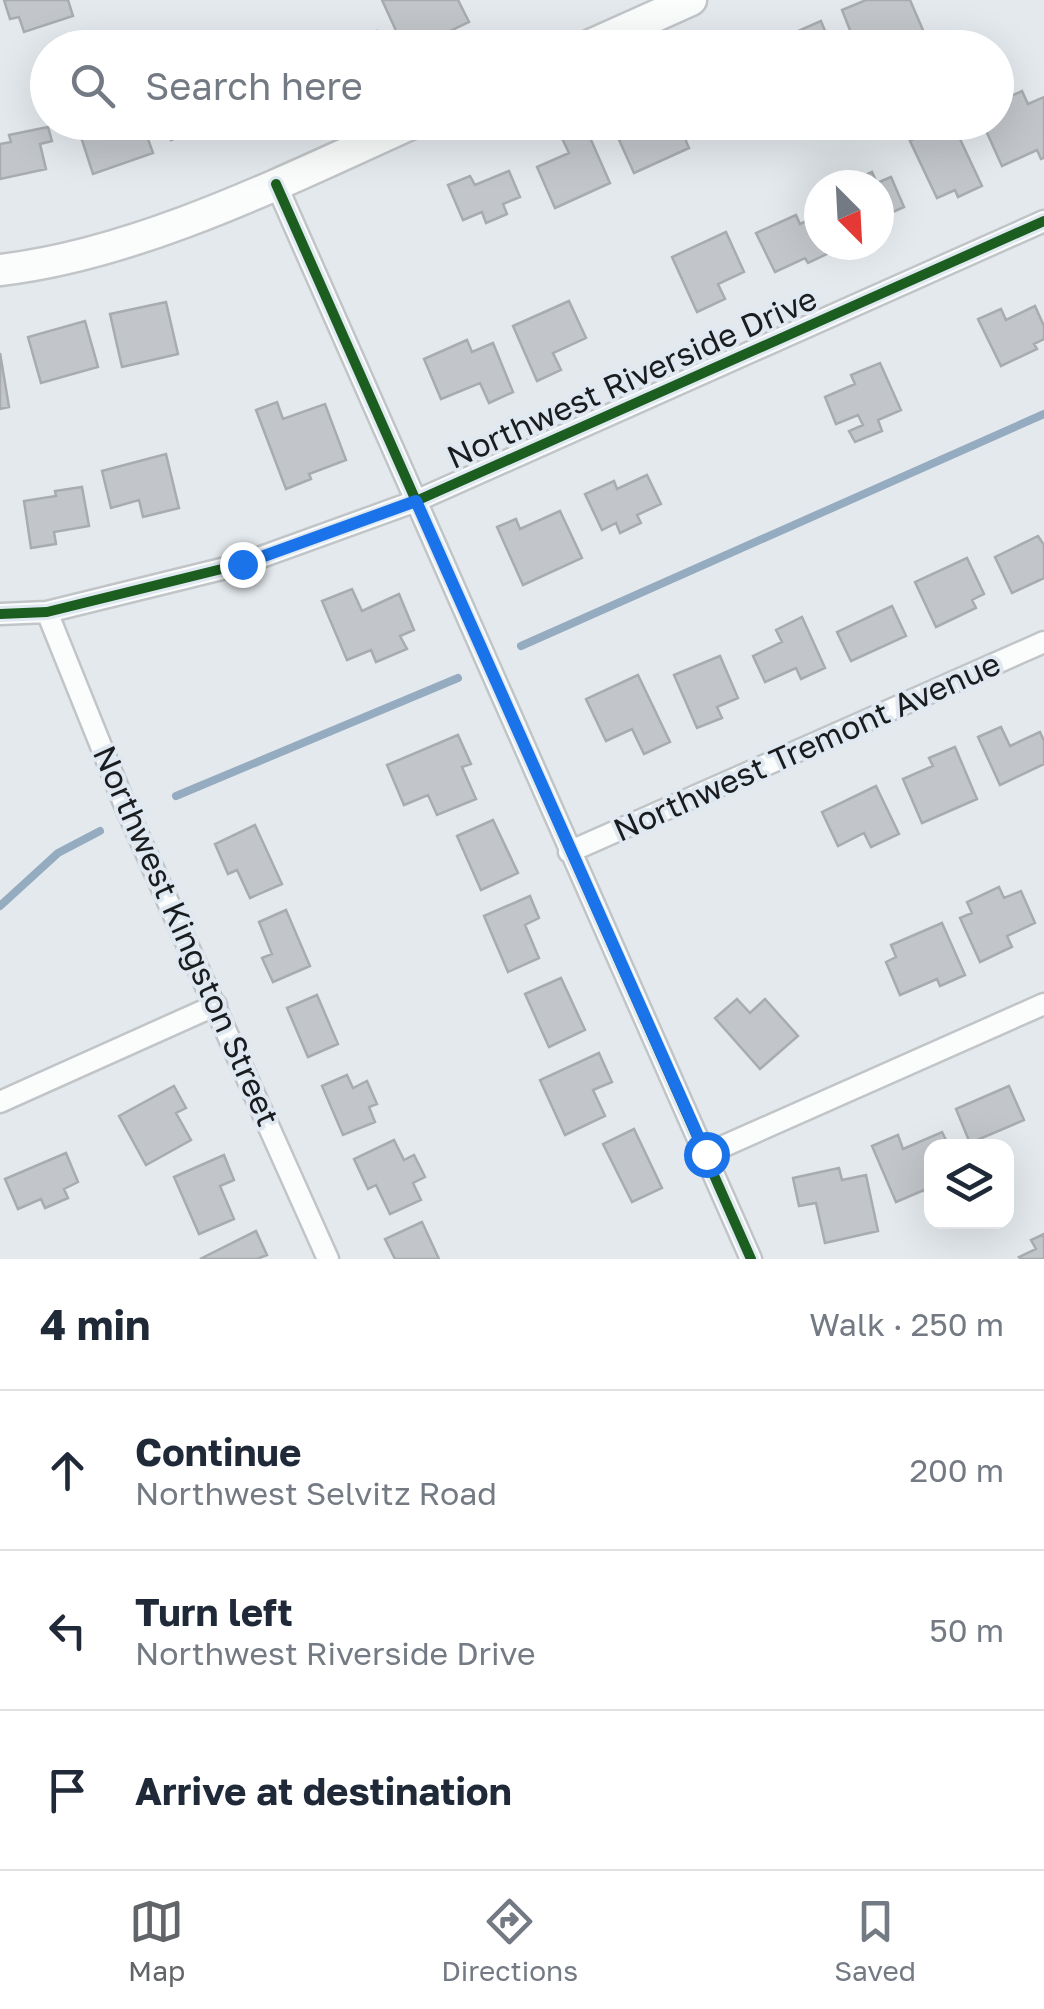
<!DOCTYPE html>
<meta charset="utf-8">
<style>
body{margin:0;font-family:"Golos Text",sans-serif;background:#f2f2f3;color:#1f2937}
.controls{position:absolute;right:30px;bottom:30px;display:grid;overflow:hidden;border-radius:20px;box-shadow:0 10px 40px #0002}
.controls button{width:90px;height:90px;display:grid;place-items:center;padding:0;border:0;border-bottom:2px solid #e0e1e3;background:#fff;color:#1f2937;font:50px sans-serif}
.compass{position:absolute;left:804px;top:170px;width:90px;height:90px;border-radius:50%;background:#fff;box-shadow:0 10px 40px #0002;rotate:156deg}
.stop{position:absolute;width:30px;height:30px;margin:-22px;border:8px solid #1a73e8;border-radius:50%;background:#fff}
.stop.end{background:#1a73e8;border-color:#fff;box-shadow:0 2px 10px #0008}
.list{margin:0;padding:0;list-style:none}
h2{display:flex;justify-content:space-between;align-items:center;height:130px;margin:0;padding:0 40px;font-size:42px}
h2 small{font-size:32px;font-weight:400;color:#747a83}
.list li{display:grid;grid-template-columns:65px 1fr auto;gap:30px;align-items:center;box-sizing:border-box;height:160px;padding:0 40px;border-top:2px solid #e0e1e3}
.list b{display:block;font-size:38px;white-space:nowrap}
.list p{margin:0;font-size:32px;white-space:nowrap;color:#747a83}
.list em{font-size:32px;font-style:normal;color:#747a83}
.icon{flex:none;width:55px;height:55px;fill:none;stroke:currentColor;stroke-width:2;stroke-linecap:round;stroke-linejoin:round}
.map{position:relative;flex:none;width:1044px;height:1259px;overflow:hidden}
.search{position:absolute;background:#fff;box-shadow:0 10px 40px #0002;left:30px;right:30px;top:30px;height:110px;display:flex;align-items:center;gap:25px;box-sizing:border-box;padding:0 35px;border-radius:55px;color:#747a83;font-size:38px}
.sheet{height:610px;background:#fff}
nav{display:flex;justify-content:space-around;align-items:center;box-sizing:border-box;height:140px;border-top:2px solid #e0e1e3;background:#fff;font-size:28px;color:#747a83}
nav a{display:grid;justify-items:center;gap:5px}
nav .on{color:#616468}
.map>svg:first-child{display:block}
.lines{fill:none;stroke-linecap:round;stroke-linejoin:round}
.stream{stroke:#94abc0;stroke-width:8}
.building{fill:#c2c6ca;stroke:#a8acaf;stroke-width:2.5}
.street-casing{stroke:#c1c5c8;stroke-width:25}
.secondary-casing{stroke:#c1c5c8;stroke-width:35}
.street{stroke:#fbfcfc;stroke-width:20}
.secondary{stroke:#fbfcfc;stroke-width:30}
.cycleway-casing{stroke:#e0e9f1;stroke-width:16}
.cycleway{stroke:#1b5e20;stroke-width:10}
.route{stroke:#1a73e8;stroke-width:12}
.labels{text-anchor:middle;stroke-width:8;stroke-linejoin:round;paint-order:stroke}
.street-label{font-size:32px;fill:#1a1d20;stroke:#e0e9f1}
</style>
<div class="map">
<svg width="1044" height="1259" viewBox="0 0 1044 1259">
<rect width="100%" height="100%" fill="#e4e9ed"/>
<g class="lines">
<path class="stream" d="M521,646l523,-232
M176,796l282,-118
M0,906l58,-53 42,-22"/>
</g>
<path class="building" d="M4,0h64l5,16 -49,16 -5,-15 -9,2z
M382,0h76l11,22 -54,26h-11z
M866,0h44l16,37 -25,11h-44l-15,-38z
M821,21l11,27h-67l-1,-2z
M377,31l7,17h-58l29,-14 3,6z
M256,32l5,11 17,-8 5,13h-47l-2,-5z
M1022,91l6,13 16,-7v61l-3,1 -4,-9 -35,16 -19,-42 13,-2v-19z
M112,122h30l11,31 -60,21 -13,-40z
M164,122h47l-40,18z
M611,122h67l11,26 -55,25z
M715,122h42l-35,16z
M949,122h3l30,64 -24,11 -3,-7 -18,8 -27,-57z
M584,124l26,59 -55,25 -18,-41 32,-14 -9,-19z
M48,127l4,14 -12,3 6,25 -46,10v-35l11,-2 -2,-7z
M509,171l11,26 -17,7 4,10 -21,9 -4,-11 -19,8 -15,-35 22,-9 5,9z
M872,172l5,11 14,-6 13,30 -25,11v-33h-35z
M796,215l4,9 13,-6 6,14v13h6l4,8 -21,10 -3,-5 -30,14 -19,-39z
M726,232l18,40 -26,12 7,15 -28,13 -25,-55z
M569,301l17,37 -33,15 8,17 -24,11 -24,-55z
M166,302l12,52 -56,13 -12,-53z
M1035,306l9,20v13l-10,5 3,5 -36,17 -23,-47 23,-10 5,11z
M85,321l13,46 -57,16 -13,-46z
M467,340l5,12 21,-9 20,49 -24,11 -9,-20 -39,16 -17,-40z
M0,353l9,54 -9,2z
M880,363l21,47 -23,10 4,11 -27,11 -6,-11 14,-6 -5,-10 -22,9 -11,-27 30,-13 -4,-9z
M277,402l6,17 42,-15 21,56 -37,14 2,5 -25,10 -30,-79z
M166,454l13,54 -36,9 -4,-17 -28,8 -9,-37z
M647,475l14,29 -24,11 4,8 -21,10 -4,-10 -14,7 -17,-36 29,-13 3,8z
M82,487l7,39 -35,6 2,12 -25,4 -7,-47 32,-5 -1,-5z
M560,511l22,47 -59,27 -26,-58 19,-8 4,10z
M1038,536l6,9v33l-32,15 -17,-36z
M967,558l17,36 -12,6 4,8 -40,19 -21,-45z
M352,589l10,22 37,-17 15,36 -14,6 7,13 -31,13 -5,-12 -24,10 -25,-59z
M892,606l14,30 -55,25 -14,-29z
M802,617l23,51 -24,11 -5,-11 -31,14 -12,-26 29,-14 -6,-12z
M720,656l18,42 -21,9 5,11 -25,10 -23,-53z
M638,675l32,67 -26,12 -12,-25 -26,12 -20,-42z
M1001,727l9,19 30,-14 4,9v23l-44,21 -22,-48z
M458,735l13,29 -9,3 14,32 -39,16 -9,-20 -24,10 -17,-40z
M955,747l22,52 -55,24 -19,-44 30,-13 -4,-8z
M876,786l23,48 -28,13 -7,-14 -26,13 -16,-34z
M493,820l25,53 -37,17 -24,-54z
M255,825l27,59 -32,14 -13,-28 -9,4 -13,-30z
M999,887l5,11 17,-7 14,32 -28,13 5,11 -32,15 -20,-44 12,-5 -5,-11z
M530,896l9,22 -14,7 14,33 -31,14 -24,-56z
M286,910l24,56 -37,16 -11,-24 10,-4 -13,-32z
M942,923l23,52 -25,11 -3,-7 -37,16 -14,-33 10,-5 -5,-12z
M561,978l24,52 -36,17 -24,-53z
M317,995l21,49 -30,13 -21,-49z
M737,999l13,14 15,-14 33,37 -38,33 -45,-51z
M599,1053l13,29 -19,8 12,26 -40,19 -25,-55z
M347,1075l6,13 14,-7 10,23 -8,3 6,15 -32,13 -21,-49z
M174,1086l12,22 -10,5 15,27 -45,25 -27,-49z
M1009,1086l15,34 -54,23 -14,-34z
M634,1129l28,59 -30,14 -29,-58z
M942,1132l7,14h-17v53l-4,1 -4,-10 -28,12 -24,-56 26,-11 5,14z
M394,1140l10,20 10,-5 11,22 -12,6 8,17 -31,14 -14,-29 -8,4 -14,-30z
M66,1153l12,29 -14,7 4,9 -23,10 -4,-9 -23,10 -13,-30z
M224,1155l10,25 -14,6 14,33 -35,15 -25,-57z
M839,1168l3,12 24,-5 12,56 -53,12 -9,-40 -17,3 -6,-28z
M422,1222l17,37h-44l-10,-20z
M256,1231l11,24 -10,4h-57z
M1044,1234v25h-23l-2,-2 17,-8 -5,-9z"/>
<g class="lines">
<defs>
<path id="street" d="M276,184l475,1075
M47,612l79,196 202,451
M0,614l47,-2 195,-48 174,-63 628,-280
M569,852l475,-210
M0,1102l216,-97
M706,1154l338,-150"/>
<path id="secondary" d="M584,48l107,-48
M0,270c140,-16 288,-91 415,-148"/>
</defs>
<use href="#street" class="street-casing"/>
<use href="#secondary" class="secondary-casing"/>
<use href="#street" class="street"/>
<use href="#secondary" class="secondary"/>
<defs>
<path id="cycleway" d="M276,184l475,1075
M0,614l47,-2 195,-48 174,-63 628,-280"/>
</defs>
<use href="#cycleway" class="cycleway-casing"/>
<use href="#cycleway" class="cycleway"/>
</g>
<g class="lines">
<path class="route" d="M242,564l174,-63 290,653"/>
</g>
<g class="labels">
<g class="street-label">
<text transform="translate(632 378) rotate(-24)" y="11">Northwest Riverside Drive</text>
<text transform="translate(807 747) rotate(-24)" y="11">Northwest Tremont Avenue</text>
<text transform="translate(186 936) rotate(66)" y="11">Northwest Kingston Street</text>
</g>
</g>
</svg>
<div class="controls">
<button><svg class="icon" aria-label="layers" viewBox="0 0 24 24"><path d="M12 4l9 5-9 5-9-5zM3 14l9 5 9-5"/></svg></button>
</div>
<svg class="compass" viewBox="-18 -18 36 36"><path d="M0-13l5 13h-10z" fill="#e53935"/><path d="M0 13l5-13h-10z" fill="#747a83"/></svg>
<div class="stop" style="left:706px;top:1154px"></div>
<div class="stop end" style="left:242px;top:564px"></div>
<div class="search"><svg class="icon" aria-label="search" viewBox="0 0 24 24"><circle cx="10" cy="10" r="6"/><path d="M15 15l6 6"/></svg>Search here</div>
</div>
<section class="sheet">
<h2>4 min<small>Walk · 250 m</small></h2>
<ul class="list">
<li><svg class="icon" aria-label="ahead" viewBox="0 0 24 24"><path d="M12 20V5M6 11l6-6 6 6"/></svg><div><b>Continue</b><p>Northwest Selvitz Road</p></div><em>200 m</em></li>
<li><svg class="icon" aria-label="left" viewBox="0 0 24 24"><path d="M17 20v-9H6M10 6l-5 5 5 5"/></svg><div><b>Turn left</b><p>Northwest Riverside Drive</p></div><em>50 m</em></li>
<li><svg class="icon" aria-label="arrive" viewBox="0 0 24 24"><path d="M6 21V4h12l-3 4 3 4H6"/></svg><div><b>Arrive at destination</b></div></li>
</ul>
</section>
<nav>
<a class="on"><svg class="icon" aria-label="map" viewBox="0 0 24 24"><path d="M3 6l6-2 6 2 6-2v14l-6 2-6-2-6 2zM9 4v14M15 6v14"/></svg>Map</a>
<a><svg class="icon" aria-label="directions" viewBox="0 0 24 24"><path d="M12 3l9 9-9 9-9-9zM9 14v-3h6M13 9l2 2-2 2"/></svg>Directions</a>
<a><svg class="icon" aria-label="saved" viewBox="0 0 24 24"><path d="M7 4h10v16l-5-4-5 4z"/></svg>Saved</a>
</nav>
